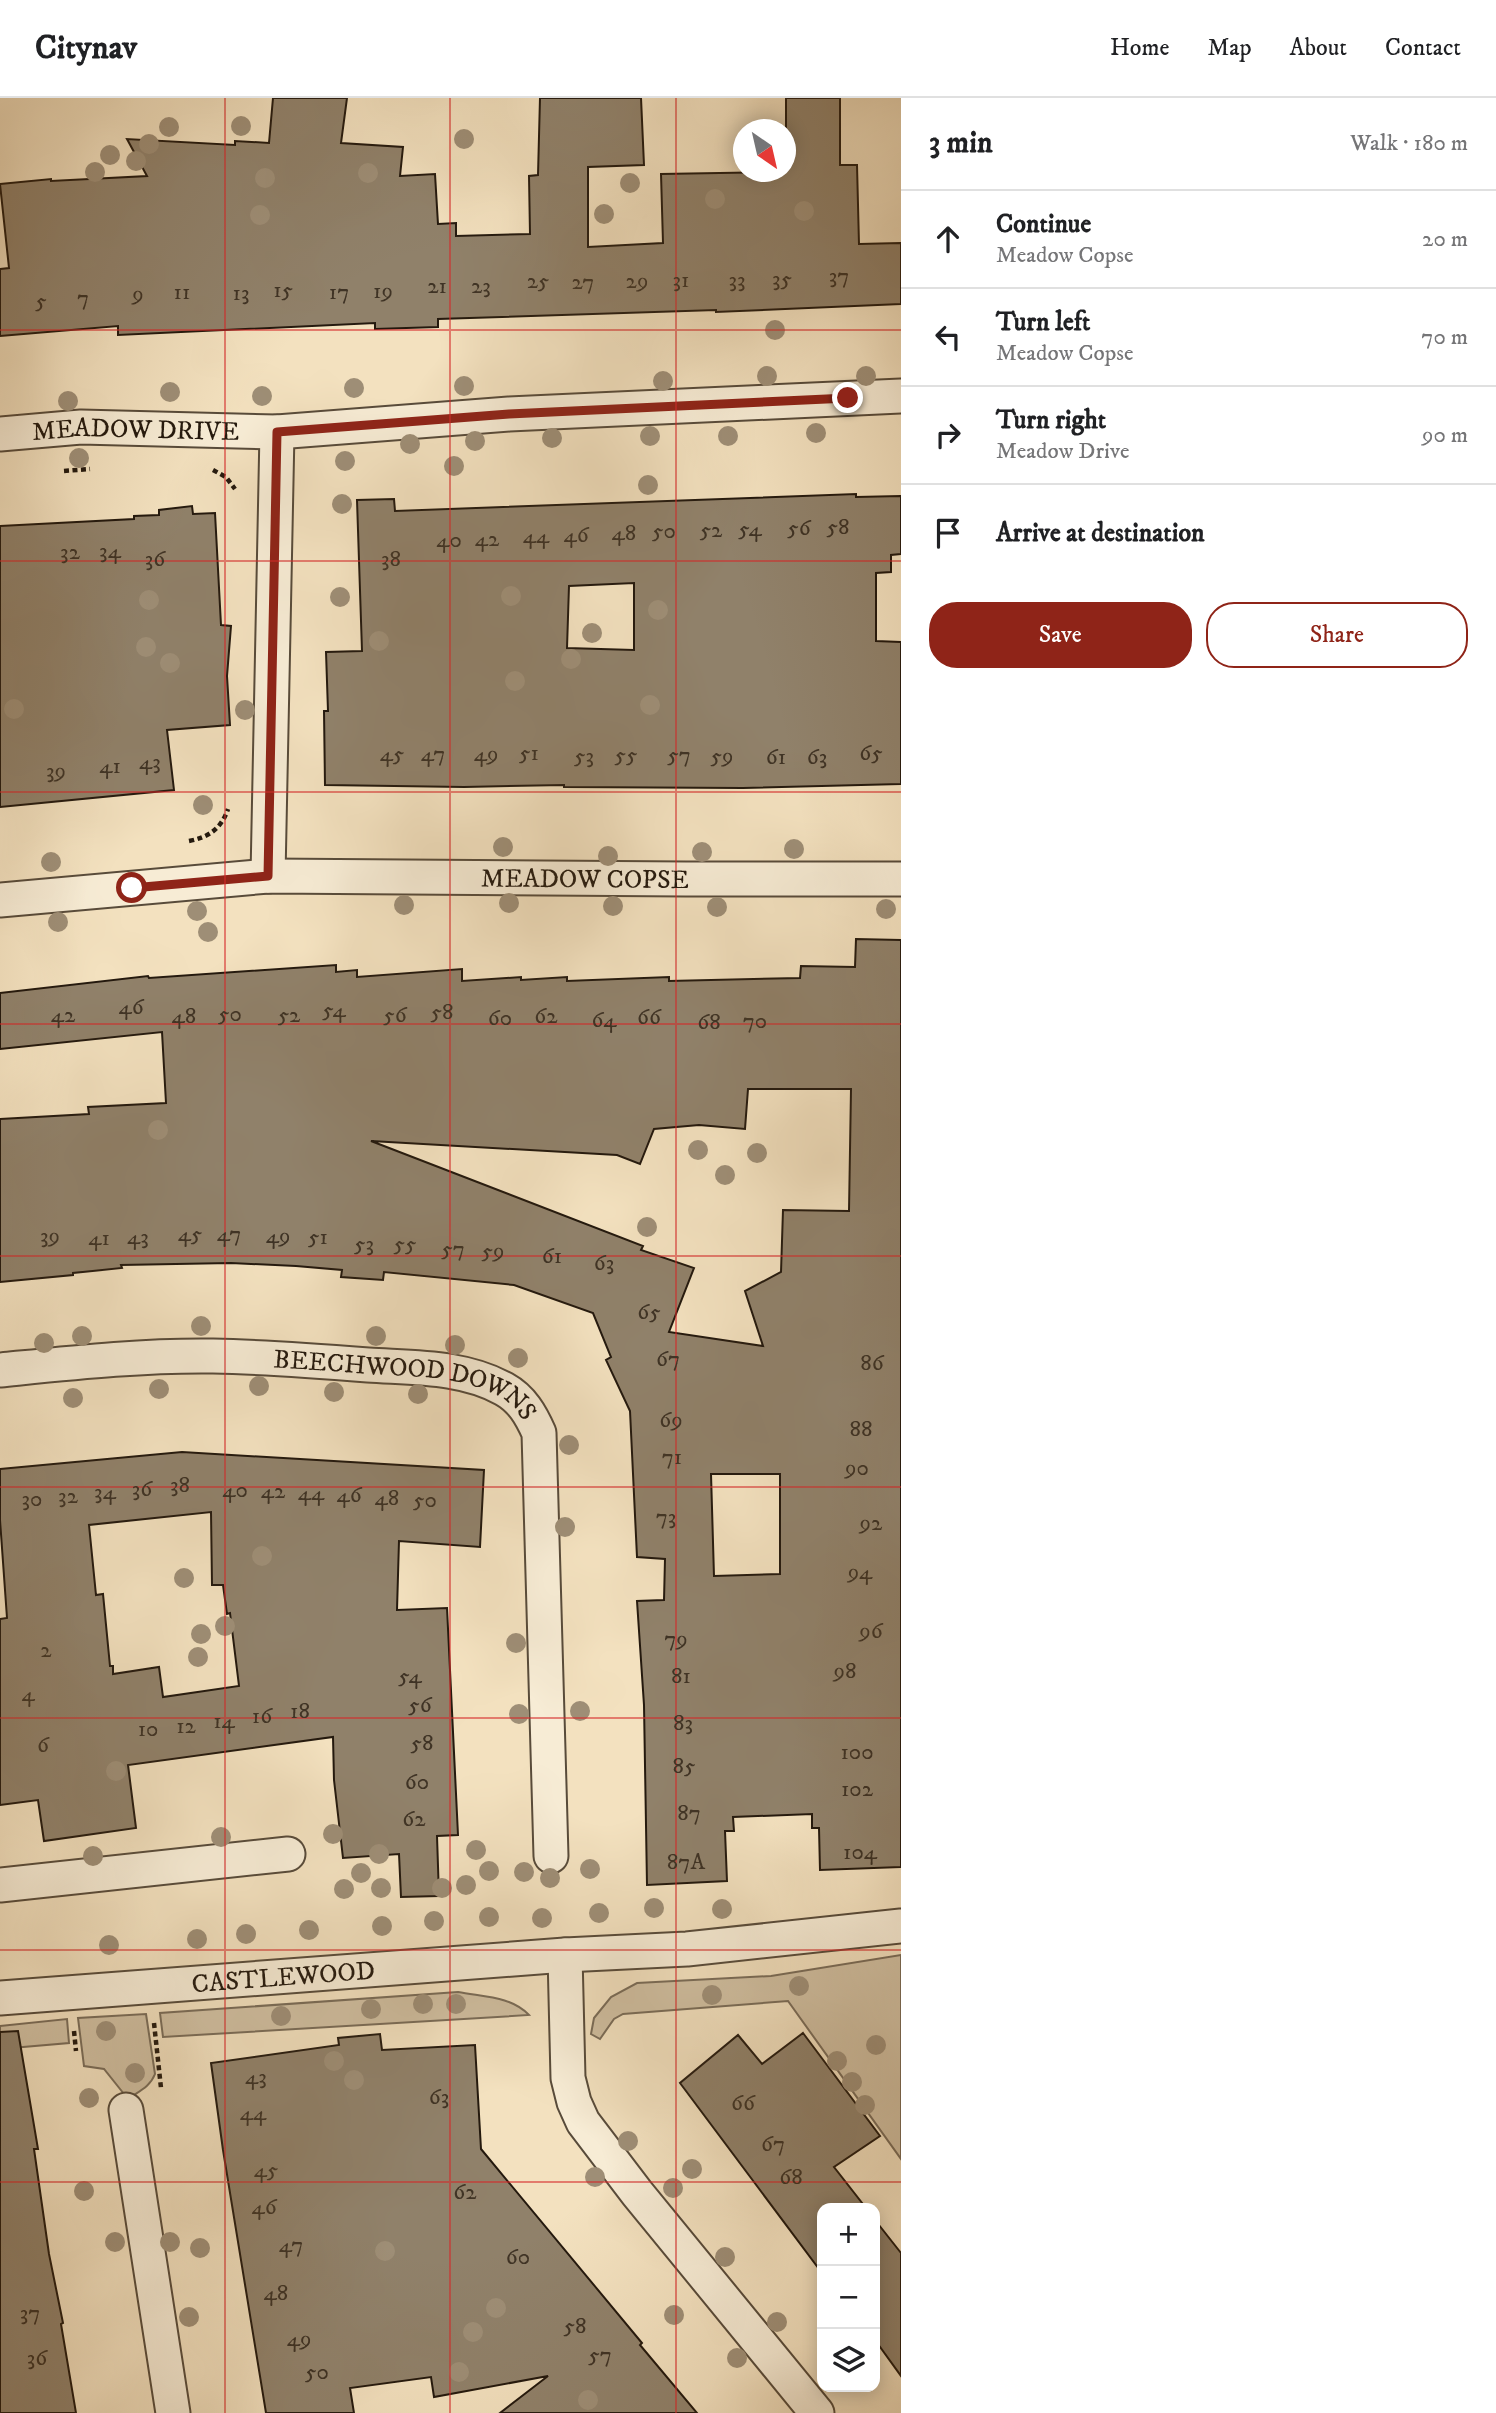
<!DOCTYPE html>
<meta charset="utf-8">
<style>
body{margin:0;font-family:"IM FELL DW Pica",serif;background:#f2f2f2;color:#202124}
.controls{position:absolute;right:21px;bottom:21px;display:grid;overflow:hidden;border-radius:14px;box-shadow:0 4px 18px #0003}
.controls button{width:63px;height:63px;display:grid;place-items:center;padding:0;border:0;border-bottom:2px solid #e0e0e0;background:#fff;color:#202124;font:35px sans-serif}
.compass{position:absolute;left:733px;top:21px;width:63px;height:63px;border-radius:50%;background:#fff;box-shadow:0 4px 18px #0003;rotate:146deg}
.stop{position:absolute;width:21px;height:21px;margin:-16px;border:5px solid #8f2418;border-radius:50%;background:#fff}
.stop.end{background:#8f2418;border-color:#fff;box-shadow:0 2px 7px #0008}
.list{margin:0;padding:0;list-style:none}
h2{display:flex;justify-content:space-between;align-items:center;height:91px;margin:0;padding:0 28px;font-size:30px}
h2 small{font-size:23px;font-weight:400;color:#757577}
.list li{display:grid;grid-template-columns:46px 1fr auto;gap:21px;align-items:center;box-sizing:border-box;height:98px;padding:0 28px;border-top:2px solid #e0e0e0}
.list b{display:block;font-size:26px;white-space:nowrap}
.list p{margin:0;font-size:23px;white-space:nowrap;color:#757577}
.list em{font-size:23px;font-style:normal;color:#757577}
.actions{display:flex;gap:14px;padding:21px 28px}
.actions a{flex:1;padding:16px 0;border:2px solid #8f2418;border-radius:28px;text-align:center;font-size:24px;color:#8f2418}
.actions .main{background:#8f2418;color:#fff}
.icon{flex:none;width:38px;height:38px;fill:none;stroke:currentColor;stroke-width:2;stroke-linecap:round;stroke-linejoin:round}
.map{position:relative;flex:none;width:901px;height:2315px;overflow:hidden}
header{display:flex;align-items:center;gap:42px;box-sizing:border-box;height:98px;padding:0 35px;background:#fff;border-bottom:2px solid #e0e0e0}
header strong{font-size:33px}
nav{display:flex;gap:38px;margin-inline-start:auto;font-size:24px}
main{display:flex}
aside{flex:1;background:#fff}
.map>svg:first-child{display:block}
.green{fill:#d0bfa1;stroke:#7a6c58;stroke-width:2}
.building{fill:#90816a;stroke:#24190e;stroke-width:2;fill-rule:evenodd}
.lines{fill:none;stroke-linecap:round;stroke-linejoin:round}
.street-casing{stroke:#584b3a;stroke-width:37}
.path{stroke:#24190e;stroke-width:4.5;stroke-dasharray:5 3.5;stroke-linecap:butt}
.street{stroke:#f7ecd5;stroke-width:33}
.tree{fill:#9e8e76}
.route{stroke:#8f2418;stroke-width:9}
.grid{fill:none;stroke:#d62828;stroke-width:2;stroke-opacity:0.55}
.labels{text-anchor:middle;stroke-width:7;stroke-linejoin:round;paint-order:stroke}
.number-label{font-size:23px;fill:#3f3325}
.street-label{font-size:26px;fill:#24190e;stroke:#f7ecd5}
</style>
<header>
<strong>Citynav</strong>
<nav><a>Home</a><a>Map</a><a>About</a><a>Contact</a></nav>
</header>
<main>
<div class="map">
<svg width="901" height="2315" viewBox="0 0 901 2315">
<rect width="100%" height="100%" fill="#f3e1bf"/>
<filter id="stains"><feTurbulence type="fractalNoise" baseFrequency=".00286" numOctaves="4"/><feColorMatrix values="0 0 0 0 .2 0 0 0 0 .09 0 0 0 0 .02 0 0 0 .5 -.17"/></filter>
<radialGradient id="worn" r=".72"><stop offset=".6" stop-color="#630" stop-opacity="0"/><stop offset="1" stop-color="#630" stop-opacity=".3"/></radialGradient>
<path class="green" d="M901,1857v204l-113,-158 -165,13 -9,5 -14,20 -9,-5 3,-16 17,-21 26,-14 134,-7z
M458,1894c25,5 53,4 71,23l-366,22 -3,-24z
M146,1916l9,60c-5,13 -16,17 -27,25l-24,-30 -20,-3 -6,-48z
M67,1921l2,24 -69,6v-23z"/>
<path class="building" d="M273,0h74l-6,45 62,4 -3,29 35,-2 3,50 18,-1v13l74,-2 -1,-58 9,-1 2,-77h101l3,67 -56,2v80l75,-4 -2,-69 125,-2v-74h54v67h17l2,79 42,-1v61l-185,8v-2l-278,9v8l-63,2v-6l-257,12v-9l-118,10v-67l9,-1 -9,-84 51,-5v2l96,-5 -20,-37 108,6v-4l34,2z
M856,396v3l45,-1v58l-10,1v17l-15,1v68l25,1v142l-158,4 -179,-1v-2l-100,2 -139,-2 -1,-74h4l-2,-59 36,-1 -5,-151 37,-1 1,12zM634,485v67l-67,-2 2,-62z
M192,408l1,8 22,-1 6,112 10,1 -4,50 3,49 -63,5 7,60 -174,17v-281l134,-7v-3l25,-1v-5z
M856,841l45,1v927l-81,3 -1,-42h-7v-14l-79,3 1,14h-9l2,50 -80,4 -3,-180 -7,-104 27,-1 1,-41 -28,-2 -7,-146 -24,-51 5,-3 -18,-44 -79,-28 -130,-13 -1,8 -42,-3 1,-7 -46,-4 -65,-3 -110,2 1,3 -49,5v2l-73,7v-163l89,-5 -1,-7 78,-4 -4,-71 -162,17v-56l148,-17 1,2 187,-13v7l21,-2v7l105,-8v12l59,-4v3l46,-3v4l102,-4v4l131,-3 1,-12 54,1zM748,991h103l-2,122 -66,-1 -2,62 -36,19 18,55 -94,-14 25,-64 -53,-18 2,-4 -272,-105 246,14 23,9 14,-35 45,-4 46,4zM711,1376h69v100l-66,2z
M182,1354l302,18 -4,77 -81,-6 -2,69 50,-2 11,227 -21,1 2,60 -38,1 -2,-43 -56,4 -9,-78 -1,-43 -205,28 8,63 -92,13 -6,-41 -38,5v-186l7,-1 -7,-98v-51zM211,1414l1,73h11l4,29 3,-1 9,73 -76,11 -4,-30 -46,7v-8h-3l-7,-72 -7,1 -7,-70z
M18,1933l20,118h-4l15,105 14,69 -2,1 15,89h-76v-381z
M803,1935l77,103 -46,31 32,41h-44v65l-142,-190 58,-48 24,29z
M380,1936l2,16 93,-5 6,104 161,194 -2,2 57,68h-197l48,-37 -114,21 -3,-20 -81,11 4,25h-88l-43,-263 -12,-87 128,-18 -1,-7z
M875,2122l26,33v123l-26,-36z"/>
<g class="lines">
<defs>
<g id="street">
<path id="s1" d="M0,336l81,-7 196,5 232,-18 392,-18"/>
<path d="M268,778l9,-444"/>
<path id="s2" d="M0,802l268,-24 418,3h215"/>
<path id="s3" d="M0,1272c70,-7 142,-15 213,-14 52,1 104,5 155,9 45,3 95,1 136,24 18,10 27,26 35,44l12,423"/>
<path d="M0,1787l288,-31"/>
<path d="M565,1857l3,123 6,24 9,20 54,71 180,220"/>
<path id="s4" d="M0,1900l565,-43 122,-6 214,-23"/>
<path d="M126,2012l47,303"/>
</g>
</defs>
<use href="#street" class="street-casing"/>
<path class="path" d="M213,372l13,7 9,12
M64,373l26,-2
M189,743c20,-4 32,-12 39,-32
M154,1925l7,65
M74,1933l2,20"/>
<use href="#street" class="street"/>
</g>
<g class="tree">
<circle cx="241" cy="28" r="10"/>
<circle cx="169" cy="29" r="10"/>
<circle cx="464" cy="41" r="10"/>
<circle cx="149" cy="46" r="10"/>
<circle cx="110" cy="57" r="10"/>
<circle cx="136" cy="63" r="10"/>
<circle cx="95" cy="74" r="10"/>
<circle cx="368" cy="75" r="10"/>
<circle cx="265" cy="80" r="10"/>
<circle cx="630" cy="85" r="10"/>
<circle cx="715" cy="101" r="10"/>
<circle cx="804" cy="113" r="10"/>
<circle cx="604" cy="116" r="10"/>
<circle cx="260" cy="117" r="10"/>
<circle cx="775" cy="232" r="10"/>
<circle cx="767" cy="278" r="10"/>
<circle cx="866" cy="278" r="10"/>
<circle cx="663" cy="283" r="10"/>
<circle cx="464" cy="288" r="10"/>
<circle cx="354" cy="290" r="10"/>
<circle cx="170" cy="294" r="10"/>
<circle cx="262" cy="298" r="10"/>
<circle cx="68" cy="303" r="10"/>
<circle cx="816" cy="335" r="10"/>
<circle cx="650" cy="338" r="10"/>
<circle cx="728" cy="338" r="10"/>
<circle cx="552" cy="340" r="10"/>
<circle cx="475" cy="343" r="10"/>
<circle cx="410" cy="346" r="10"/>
<circle cx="79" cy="360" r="10"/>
<circle cx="345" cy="363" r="10"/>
<circle cx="454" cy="368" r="10"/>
<circle cx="648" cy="387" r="10"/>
<circle cx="342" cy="406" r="10"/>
<circle cx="511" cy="498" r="10"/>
<circle cx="340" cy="499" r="10"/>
<circle cx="149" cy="502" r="10"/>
<circle cx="658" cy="512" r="10"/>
<circle cx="592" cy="535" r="10"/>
<circle cx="379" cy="543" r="10"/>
<circle cx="146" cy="549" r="10"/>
<circle cx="571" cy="561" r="10"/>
<circle cx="170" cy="565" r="10"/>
<circle cx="515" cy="583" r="10"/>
<circle cx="650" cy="607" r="10"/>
<circle cx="14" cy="611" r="10"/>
<circle cx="245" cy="612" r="10"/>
<circle cx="203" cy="707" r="10"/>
<circle cx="503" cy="749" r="10"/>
<circle cx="794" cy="751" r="10"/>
<circle cx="702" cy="754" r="10"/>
<circle cx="608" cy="758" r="10"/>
<circle cx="51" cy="764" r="10"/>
<circle cx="509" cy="805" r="10"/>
<circle cx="404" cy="807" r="10"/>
<circle cx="613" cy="808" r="10"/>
<circle cx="717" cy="809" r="10"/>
<circle cx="886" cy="811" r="10"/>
<circle cx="197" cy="813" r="10"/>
<circle cx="58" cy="824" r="10"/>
<circle cx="208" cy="834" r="10"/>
<circle cx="158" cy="1032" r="10"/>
<circle cx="698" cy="1052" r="10"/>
<circle cx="757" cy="1055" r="10"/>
<circle cx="725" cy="1077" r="10"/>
<circle cx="647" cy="1129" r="10"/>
<circle cx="201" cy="1228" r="10"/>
<circle cx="82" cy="1238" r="10"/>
<circle cx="376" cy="1238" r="10"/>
<circle cx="44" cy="1245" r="10"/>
<circle cx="455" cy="1247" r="10"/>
<circle cx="518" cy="1260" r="10"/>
<circle cx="259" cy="1288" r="10"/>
<circle cx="159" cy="1291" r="10"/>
<circle cx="334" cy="1294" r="10"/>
<circle cx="418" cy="1296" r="10"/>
<circle cx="73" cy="1300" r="10"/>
<circle cx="569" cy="1347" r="10"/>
<circle cx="565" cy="1429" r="10"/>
<circle cx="262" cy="1458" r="10"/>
<circle cx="184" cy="1480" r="10"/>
<circle cx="225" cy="1528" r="10"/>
<circle cx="201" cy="1536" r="10"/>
<circle cx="516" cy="1545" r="10"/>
<circle cx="198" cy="1559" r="10"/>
<circle cx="580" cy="1613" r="10"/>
<circle cx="519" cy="1616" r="10"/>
<circle cx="116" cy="1673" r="10"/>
<circle cx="333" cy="1736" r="10"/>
<circle cx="221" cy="1739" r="10"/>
<circle cx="476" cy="1752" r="10"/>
<circle cx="379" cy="1756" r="10"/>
<circle cx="93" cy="1758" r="10"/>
<circle cx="590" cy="1771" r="10"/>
<circle cx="489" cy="1773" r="10"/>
<circle cx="524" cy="1774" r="10"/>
<circle cx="361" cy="1775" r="10"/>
<circle cx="550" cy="1780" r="10"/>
<circle cx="466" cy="1787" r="10"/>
<circle cx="381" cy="1790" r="10"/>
<circle cx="442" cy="1790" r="10"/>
<circle cx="344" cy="1791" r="10"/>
<circle cx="654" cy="1810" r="10"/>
<circle cx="722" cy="1811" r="10"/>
<circle cx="599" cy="1815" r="10"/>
<circle cx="489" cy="1819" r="10"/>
<circle cx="542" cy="1820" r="10"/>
<circle cx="434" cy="1823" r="10"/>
<circle cx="382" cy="1828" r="10"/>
<circle cx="309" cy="1832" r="10"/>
<circle cx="246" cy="1836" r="10"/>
<circle cx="197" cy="1841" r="10"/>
<circle cx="109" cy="1847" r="10"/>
<circle cx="799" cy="1888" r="10"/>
<circle cx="712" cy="1897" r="10"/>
<circle cx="423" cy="1906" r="10"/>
<circle cx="456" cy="1906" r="10"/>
<circle cx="371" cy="1911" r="10"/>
<circle cx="281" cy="1918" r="10"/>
<circle cx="106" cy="1933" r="10"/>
<circle cx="876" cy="1947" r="10"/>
<circle cx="334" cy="1963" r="10"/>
<circle cx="837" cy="1963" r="10"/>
<circle cx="135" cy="1975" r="10"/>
<circle cx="354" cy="1982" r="10"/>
<circle cx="852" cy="1984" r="10"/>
<circle cx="89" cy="2000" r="10"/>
<circle cx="865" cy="2007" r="10"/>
<circle cx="628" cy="2043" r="10"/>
<circle cx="692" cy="2071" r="10"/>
<circle cx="595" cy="2079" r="10"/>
<circle cx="673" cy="2090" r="10"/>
<circle cx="84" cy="2093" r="10"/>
<circle cx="115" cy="2144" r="10"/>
<circle cx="170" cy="2144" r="10"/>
<circle cx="200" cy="2150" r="10"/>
<circle cx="385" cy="2153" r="10"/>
<circle cx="725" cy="2159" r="10"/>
<circle cx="496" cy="2210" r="10"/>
<circle cx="674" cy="2217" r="10"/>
<circle cx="189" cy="2219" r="10"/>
<circle cx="777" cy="2224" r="10"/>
<circle cx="473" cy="2234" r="10"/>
<circle cx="737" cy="2260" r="10"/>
<circle cx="459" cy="2274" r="10"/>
<circle cx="588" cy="2302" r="10"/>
</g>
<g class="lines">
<path class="route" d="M132,790l136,-12 9,-444 232,-18 339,-16"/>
</g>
<path class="grid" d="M225,0v2315M450,0v2315M676,0v2315M0,232h901M0,463h901M0,694h901M0,926h901M0,1158h901M0,1389h901M0,1620h901M0,1852h901M0,2084h901"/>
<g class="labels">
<g class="number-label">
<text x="839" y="185">37</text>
<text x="782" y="188">35</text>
<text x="681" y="189">31</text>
<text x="737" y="189">33</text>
<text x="538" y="190">25</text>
<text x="637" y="190">29</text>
<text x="583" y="191">27</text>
<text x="437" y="195">21</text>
<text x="481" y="195">23</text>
<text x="283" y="199">15</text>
<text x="383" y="200">19</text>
<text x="182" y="201">11</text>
<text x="339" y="201">17</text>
<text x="241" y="202">13</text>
<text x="138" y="203">9</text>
<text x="83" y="207">7</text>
<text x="41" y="210">5</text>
<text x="838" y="436">58</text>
<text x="799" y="437">56</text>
<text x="750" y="438">54</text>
<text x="711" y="439">52</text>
<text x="664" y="440">50</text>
<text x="624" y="442">48</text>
<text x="576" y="444">46</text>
<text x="536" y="445">44</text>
<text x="487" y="448">42</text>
<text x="449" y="449">40</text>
<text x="110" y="460">34</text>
<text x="70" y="461">32</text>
<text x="155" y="468">36</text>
<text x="391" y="468">38</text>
<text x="529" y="662">51</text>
<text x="871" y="662">65</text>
<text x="392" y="663">45</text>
<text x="433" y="663">47</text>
<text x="486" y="663">49</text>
<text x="626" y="664">55</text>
<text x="679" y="664">57</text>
<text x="584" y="665">53</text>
<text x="722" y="665">59</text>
<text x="776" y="666">61</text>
<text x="817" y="666">63</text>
<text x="150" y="671">43</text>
<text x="110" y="675">41</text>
<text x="56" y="680">39</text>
<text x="131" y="916">46</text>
<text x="334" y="919">54</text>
<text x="442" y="921">58</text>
<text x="230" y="923">50</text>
<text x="63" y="924">42</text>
<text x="289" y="924">52</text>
<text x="395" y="924">56</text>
<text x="184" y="925">48</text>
<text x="546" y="925">62</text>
<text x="649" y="926">66</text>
<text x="500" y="927">60</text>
<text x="604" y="929">64</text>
<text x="755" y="930">70</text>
<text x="709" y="931">68</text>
<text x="190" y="1143">45</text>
<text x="229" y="1143">47</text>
<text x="50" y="1145">39</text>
<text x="278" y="1145">49</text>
<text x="138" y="1146">43</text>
<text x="318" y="1146">51</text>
<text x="99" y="1147">41</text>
<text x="364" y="1153">53</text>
<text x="405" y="1153">55</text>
<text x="453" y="1158">57</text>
<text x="493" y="1160">59</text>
<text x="552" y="1165">61</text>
<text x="604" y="1172">63</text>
<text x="649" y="1221">65</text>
<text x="668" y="1268">67</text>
<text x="872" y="1272">86</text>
<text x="671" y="1329">69</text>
<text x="861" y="1338">88</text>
<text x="672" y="1366">71</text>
<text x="857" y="1377">90</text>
<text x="180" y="1394">38</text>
<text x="142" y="1398">36</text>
<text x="235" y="1399">40</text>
<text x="273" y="1400">42</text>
<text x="105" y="1401">34</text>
<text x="311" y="1402">44</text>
<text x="349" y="1404">46</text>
<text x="68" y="1405">32</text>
<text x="387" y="1407">48</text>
<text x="32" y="1408">30</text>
<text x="425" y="1409">50</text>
<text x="666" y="1426">73</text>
<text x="871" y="1432">92</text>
<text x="860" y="1481">94</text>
<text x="871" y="1540">96</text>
<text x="676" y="1548">79</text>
<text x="46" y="1559">2</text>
<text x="845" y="1580">98</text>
<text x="410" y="1585">54</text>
<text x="681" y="1585">81</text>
<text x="28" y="1603">4</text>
<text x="420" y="1614">56</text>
<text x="300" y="1620">18</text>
<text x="262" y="1625">16</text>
<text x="224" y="1630">14</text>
<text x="683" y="1632">83</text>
<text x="186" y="1635">12</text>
<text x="148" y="1638">10</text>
<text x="422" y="1652">58</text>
<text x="43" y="1654">6</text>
<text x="857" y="1661">100</text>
<text x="684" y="1675">85</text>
<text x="417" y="1691">60</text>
<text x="857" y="1698">102</text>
<text x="689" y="1722">87</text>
<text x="414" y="1728">62</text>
<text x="860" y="1761">104</text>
<text x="686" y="1771">87A</text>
<text x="256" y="1986">43</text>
<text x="439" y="2006">63</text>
<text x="743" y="2012">66</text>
<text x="253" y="2022">44</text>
<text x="773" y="2053">67</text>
<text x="266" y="2079">45</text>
<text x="791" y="2086">68</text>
<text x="465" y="2101">62</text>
<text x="264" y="2116">46</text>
<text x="291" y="2154">47</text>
<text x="518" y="2166">60</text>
<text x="276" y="2202">48</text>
<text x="30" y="2222">37</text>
<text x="575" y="2235">58</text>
<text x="299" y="2248">49</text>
<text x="600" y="2264">57</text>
<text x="37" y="2267">36</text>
<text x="317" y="2281">50</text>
</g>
<g class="street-label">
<text dy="9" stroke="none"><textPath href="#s1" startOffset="136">MEADOW DRIVE</textPath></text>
<text dy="9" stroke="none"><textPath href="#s2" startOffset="586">MEADOW COPSE</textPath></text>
<text dy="9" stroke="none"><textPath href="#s3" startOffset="411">BEECHWOOD DOWNS</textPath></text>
<text dy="9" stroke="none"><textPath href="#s4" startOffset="284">CASTLEWOOD</textPath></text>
</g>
</g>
<rect width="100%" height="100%" filter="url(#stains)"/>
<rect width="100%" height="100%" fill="url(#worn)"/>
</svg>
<div class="controls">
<button>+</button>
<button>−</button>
<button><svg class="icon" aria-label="layers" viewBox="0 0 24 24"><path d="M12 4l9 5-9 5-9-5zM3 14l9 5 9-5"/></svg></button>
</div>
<svg class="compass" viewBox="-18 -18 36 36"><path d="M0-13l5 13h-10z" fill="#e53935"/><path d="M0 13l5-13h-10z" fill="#757577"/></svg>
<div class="stop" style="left:132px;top:790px"></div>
<div class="stop end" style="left:848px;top:300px"></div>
</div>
<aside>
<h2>3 min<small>Walk · 180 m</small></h2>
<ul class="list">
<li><svg class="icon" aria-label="ahead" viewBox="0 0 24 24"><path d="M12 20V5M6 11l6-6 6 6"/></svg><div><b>Continue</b><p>Meadow Copse</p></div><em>20 m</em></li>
<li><svg class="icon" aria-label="left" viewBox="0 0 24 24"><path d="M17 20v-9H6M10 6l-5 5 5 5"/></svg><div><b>Turn left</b><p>Meadow Copse</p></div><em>70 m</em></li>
<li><svg class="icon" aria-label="right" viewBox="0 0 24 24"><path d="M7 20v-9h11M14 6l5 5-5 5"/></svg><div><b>Turn right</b><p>Meadow Drive</p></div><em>90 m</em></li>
<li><svg class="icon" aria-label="arrive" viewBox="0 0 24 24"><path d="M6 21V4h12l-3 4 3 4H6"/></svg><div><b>Arrive at destination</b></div></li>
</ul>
<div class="actions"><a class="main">Save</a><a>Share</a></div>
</aside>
</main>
